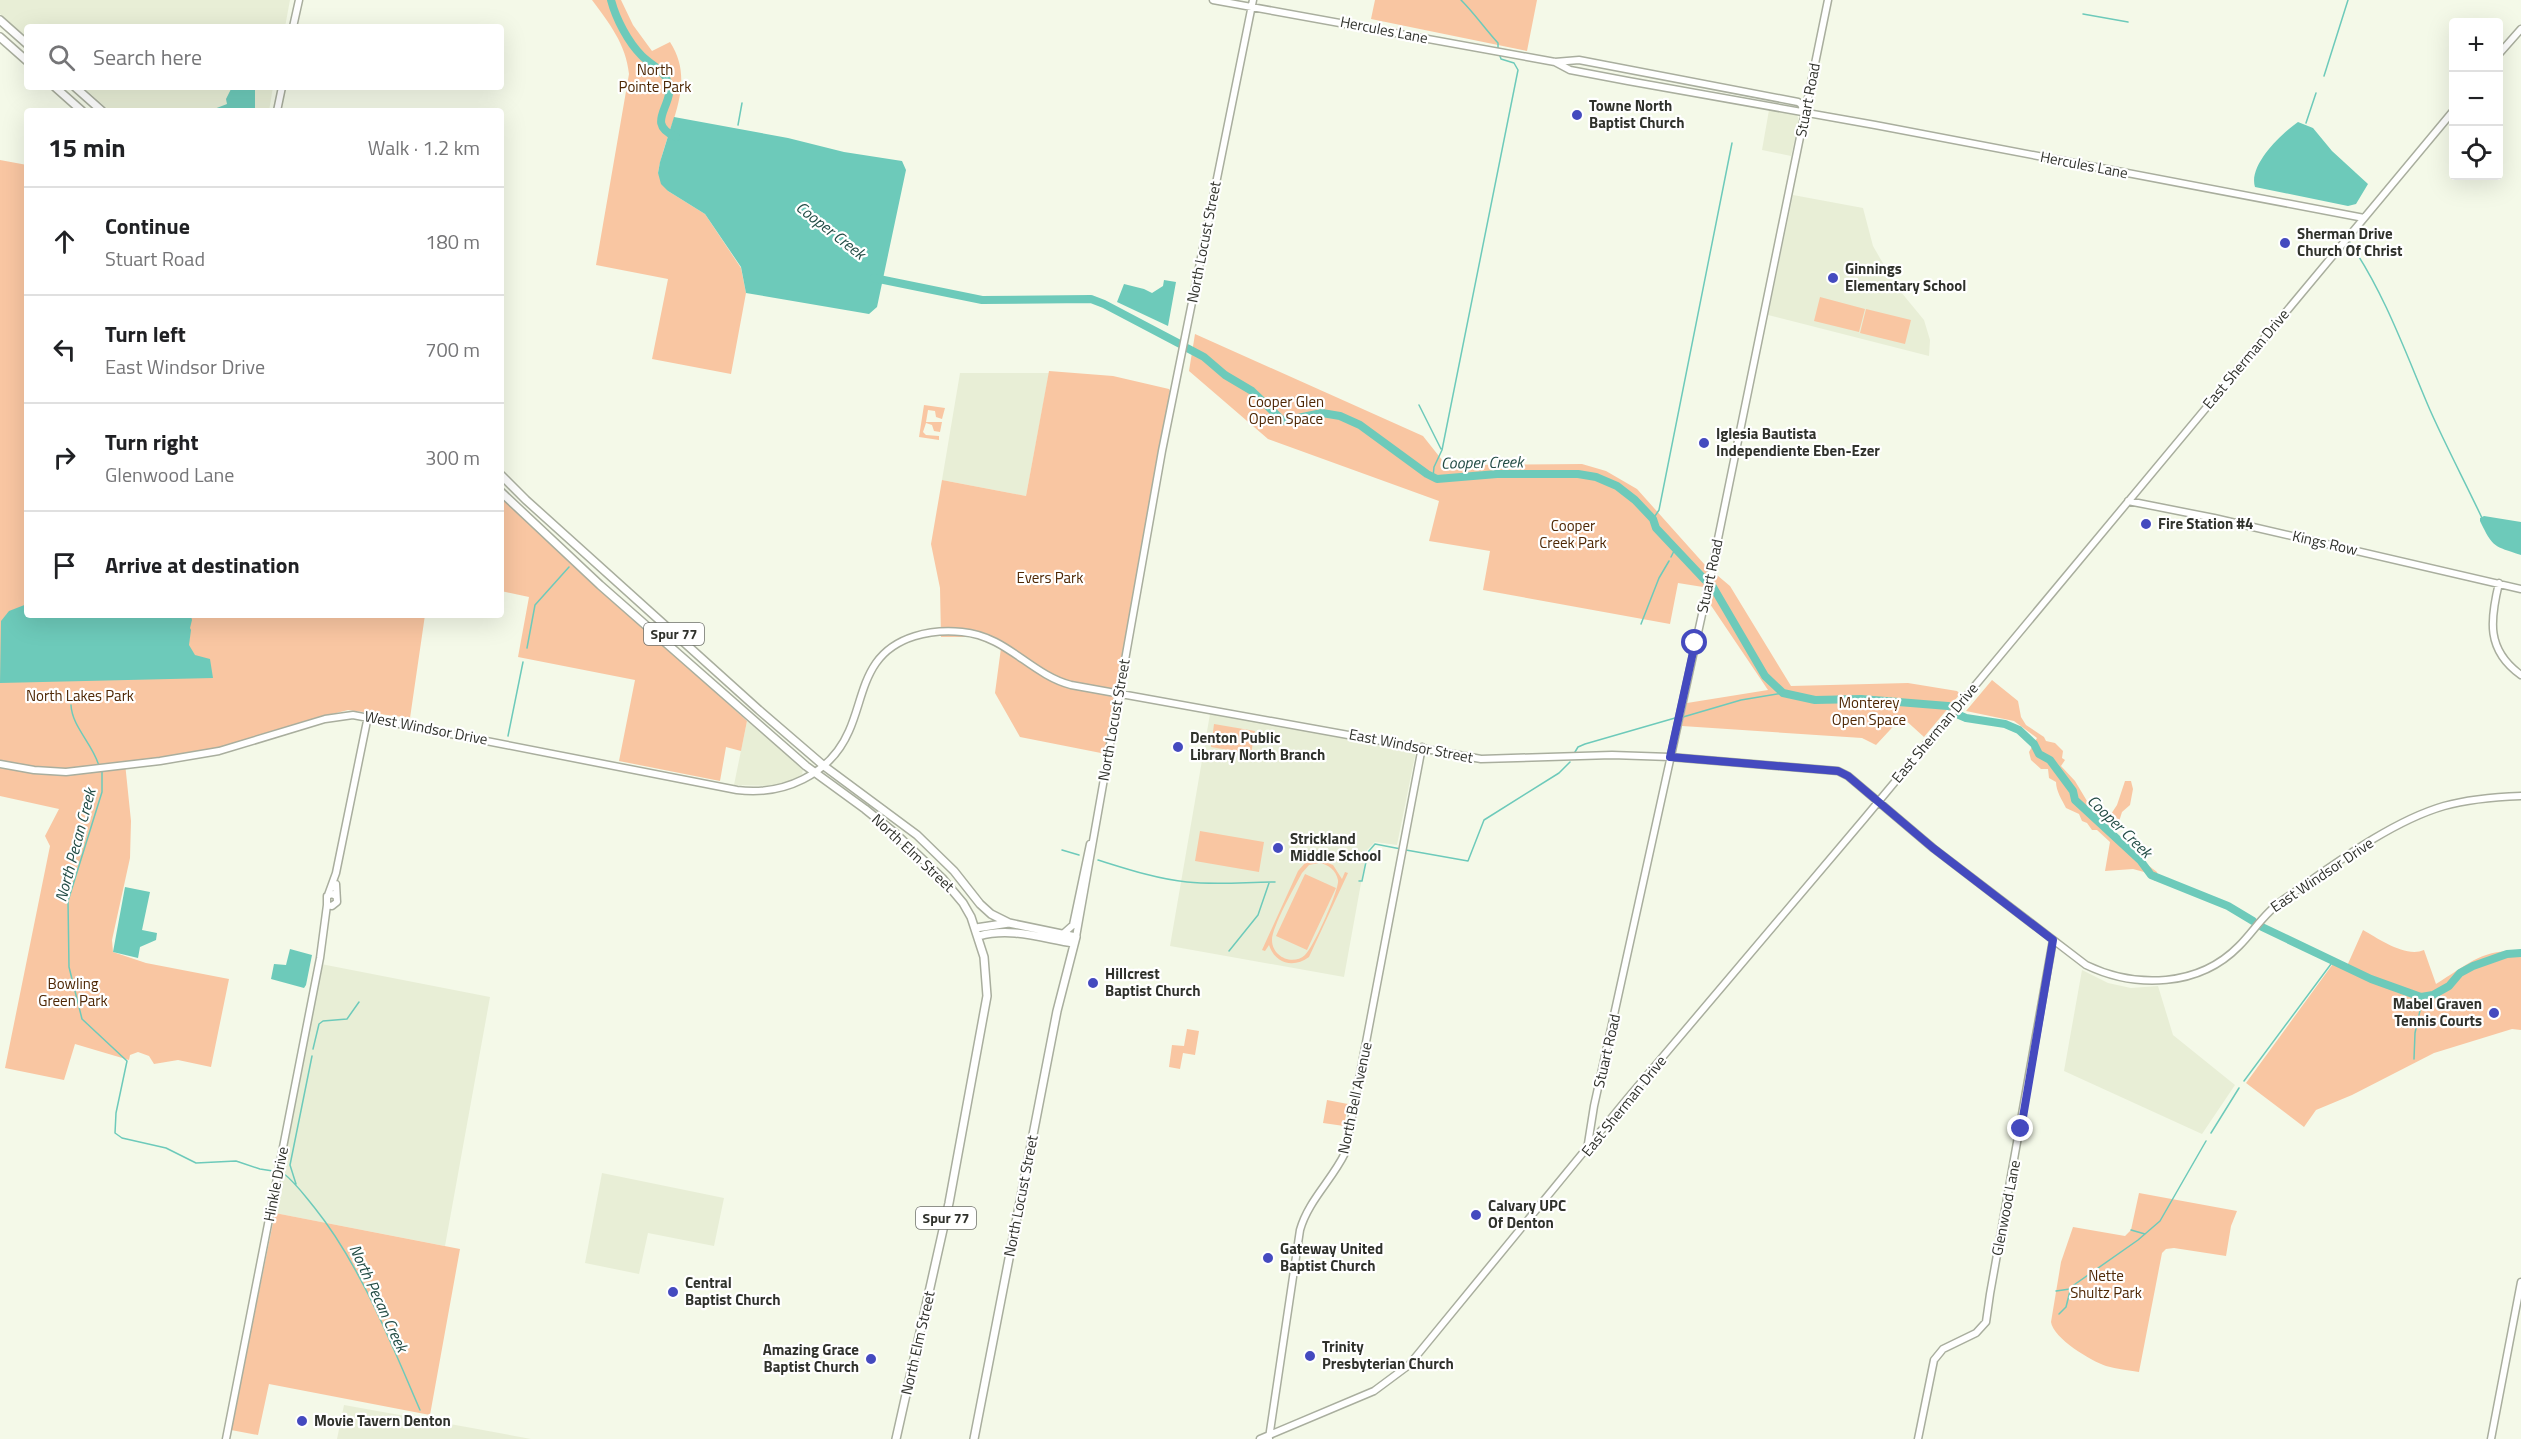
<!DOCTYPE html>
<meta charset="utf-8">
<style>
body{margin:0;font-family:"Titillium Web",sans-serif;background:#f2f2f2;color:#202124}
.controls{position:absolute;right:18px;top:18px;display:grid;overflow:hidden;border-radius:6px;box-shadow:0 6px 24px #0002}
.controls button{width:54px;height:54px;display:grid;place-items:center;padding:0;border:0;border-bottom:2px solid #e0e0e0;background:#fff;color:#202124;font:30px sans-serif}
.stop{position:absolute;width:18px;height:18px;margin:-14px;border:4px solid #444abf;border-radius:50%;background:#fff}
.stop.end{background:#444abf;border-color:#fff;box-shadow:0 2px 6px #0008}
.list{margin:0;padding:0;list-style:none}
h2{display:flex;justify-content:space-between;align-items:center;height:78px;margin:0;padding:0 24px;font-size:26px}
h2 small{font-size:20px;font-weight:400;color:#757577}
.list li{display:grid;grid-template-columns:39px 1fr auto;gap:18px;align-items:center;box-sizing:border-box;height:108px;padding:0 24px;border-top:2px solid #e0e0e0}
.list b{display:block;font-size:22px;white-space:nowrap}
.list p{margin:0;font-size:20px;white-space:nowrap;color:#757577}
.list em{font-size:20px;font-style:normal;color:#757577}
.icon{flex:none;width:33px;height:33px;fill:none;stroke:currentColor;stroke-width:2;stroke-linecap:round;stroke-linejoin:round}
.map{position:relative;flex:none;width:2521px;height:1439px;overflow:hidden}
.search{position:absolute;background:#fff;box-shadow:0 6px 24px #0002;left:24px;top:24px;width:480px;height:66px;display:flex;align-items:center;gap:15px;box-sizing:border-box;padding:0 21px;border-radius:6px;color:#757577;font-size:22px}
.panel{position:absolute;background:#fff;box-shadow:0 6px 24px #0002;left:24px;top:108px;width:480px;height:510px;border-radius:6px}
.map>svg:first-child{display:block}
.built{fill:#e8eed6}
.green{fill:#f9c6a2;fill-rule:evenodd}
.water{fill:#6dcaba}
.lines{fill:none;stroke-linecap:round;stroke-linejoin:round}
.stream{stroke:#6dcaba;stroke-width:1.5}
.river{stroke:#6dcaba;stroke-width:8}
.secondary-casing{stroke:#a9ae9e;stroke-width:9}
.primary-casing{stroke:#a9ae9e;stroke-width:10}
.secondary{stroke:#fff;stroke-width:6}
.primary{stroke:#fff;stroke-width:7}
.route{stroke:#444abf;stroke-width:8}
.poi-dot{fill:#444abf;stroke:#fff;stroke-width:2}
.labels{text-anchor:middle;stroke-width:4.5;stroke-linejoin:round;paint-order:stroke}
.shield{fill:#fff;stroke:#6e706b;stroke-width:1.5}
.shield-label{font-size:14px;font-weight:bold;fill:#30322c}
.street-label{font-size:15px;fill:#30322c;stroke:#fff}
.park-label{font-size:15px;fill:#4e2704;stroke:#fff}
.poi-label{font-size:15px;font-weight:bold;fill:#30322c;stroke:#fff;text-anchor:start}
.water-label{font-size:16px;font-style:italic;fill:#224c45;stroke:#fff}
</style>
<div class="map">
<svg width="2521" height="1439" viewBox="0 0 2521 1439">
<rect width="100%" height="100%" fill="#f4f9e8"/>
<path class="built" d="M0,0h290l-5,27h-258v11l-27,-24z
M83,87h190l-4,24h-159z
M1769,110l28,5 2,5 -8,36 -29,-6z
M1793,195l70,13 10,38 23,40 28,34 6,20 -1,16 -161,-41z
M960,373h89l-23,123 -84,-16z
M1210,714l206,37 -19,94 -22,-3 -8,8 -23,127 -174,-31z
M747,721l56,47 -1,7 -15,9 -9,2 -44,-1z
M321,964l169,33 -45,249 -170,-33z
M2082,970l26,13 23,5 27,-2 15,49 62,50 -33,49 -138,-63z
M602,1173l122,25 -10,48 -66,-13 -9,41 -54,-11z
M344,1405l128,23 59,11h-194z"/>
<path class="green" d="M592,0h29l12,25 19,26 18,-9c28,43 -4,85 -12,131l10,18 37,23 36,54 5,25 -15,81 -79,-15 16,-80 -72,-14 33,-191c-3,-30 -20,-51 -37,-74z
M1375,0h162l-10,51 -156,-32z
M0,160l27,5v450h398l-15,103 -62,-8 -39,10 -31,12 -71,19 -82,12 6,58 -1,37 -18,82 1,12 33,11 83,16 -18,88 -33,-7 -24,4 -5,-8 -11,-4 -8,3 -1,5 -54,-16 -11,36 -59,-12 45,-222 -5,-10 14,-27 -59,-13z
M1820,297l45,12 -6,23 -45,-11z
M1866,309l45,11 -6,24 -45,-11z
M1195,334l228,102 23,29 136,-1 24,7 31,18 68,76 25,21 61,100 117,-3 49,8 3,3 -36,43 -22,-20 -26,28 -14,-7 -180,-12 5,-23 81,-13 -60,-89 -5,-14 -25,-4 -8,41 -187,-34 7,-39 -61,-10 10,-40 -171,-62 -79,-68z
M1049,371l64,5 56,13 1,2 -64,363 -86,-17 -25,-44 6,-45 -28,-11h-32l-1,-49 -9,-44 11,-64 84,16z
M924,405l21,3 -3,11 -6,-2 -1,-6 -7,-1 -2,12h16l-2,10 -6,-1 -2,-6 -6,-2 -3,9 3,3 13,1v4l-20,-3z
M501,496l246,225 -6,30 -15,-4 -6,34 -101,-20 16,-81 -117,-23 11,-60 -28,-6z
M1992,680l26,21 3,16 5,8 18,12 2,4 9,2 8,8 -1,7 3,2 -4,6 14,15 12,20 18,19h2l10,-15 8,-24h6l2,8 -3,16 -8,7 -5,16 -10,3 32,32h6l12,9 2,7 -4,2 -11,-9 -11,-3 -28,2 5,-29 -13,-12h-5l-5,-7 -5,-2 -3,-7 -13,-6c-4,-8 -10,-17 -10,-26l-7,-4 -1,-9h-7l-10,-9 -2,-8 8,-14 -23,-17 -48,-10z
M1214,724l41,7 -4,23 -40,-7z
M1200,831l64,11 -5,30 -64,-11z
M1317,859l16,6 9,14 3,-7 3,1 -39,84c-16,12 -34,6 -40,-12l-4,6 -3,-1 36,-79 7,-8zM1319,863c9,1 17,7 19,17 2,8 -25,69 -33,75 -12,11 -33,2 -33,-15 0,-13 23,-54 30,-67l7,-8z
M1305,874l31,14 -29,62 -31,-14z
M2363,930c16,9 43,28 61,20l12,34c33,-20 45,-35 85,-33v79l-9,-1 -78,24 -82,42 -36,15 -12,17 -58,-44 89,-122 12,5z
M1187,1029l12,2 -4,24 -12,-2 -3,16 -11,-2 3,-22 12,1z
M1327,1100l21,4 -4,22 -21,-3z
M2139,1193l98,18 -6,15 -5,30 -52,-8 -8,1 -4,4 -23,119c-11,-2 -22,-3 -33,-6 -15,-5 -53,-28 -55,-44l10,-60 12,-35 52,9 6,-6z
M275,1213l185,36 -30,166 -161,-31 -11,51 -27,-5z"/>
<path class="water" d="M232,87h23v24h-46l18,-7 -1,-5z
M674,117l114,21 56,14 58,9 4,9 -29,137 -8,7 -123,-21 -5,-26 -36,-53 -37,-23 -7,-7 -3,-11 2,-11z
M2298,122l15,6 19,23 36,33 -12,20 -8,2 -93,-19c-7,-22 27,-54 43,-65z
M1164,280l12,2 -8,44 -51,-24 7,-18 20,5 8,4 11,-7z
M2484,516l37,6v33c-27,-9 -28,-7 -41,-34v-3z
M27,604v11l164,1 1,4 -2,8 1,2 -2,15 6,10 15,4 3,19 -213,5 1,-62 8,-10z
M125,887l25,5 -8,38 15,3 -1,7 -16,7 -2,11 -25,-6z
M290,949l22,6 -6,30 -2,3 -33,-9 3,-15 12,1z"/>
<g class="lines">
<path class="stream" d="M1461,0c14,14 24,29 37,43v5
M2083,14l45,8
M2324,76l24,-76
M2306,123l10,-30
M738,125l4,-22
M2350,243c35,51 56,111 80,167 16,36 35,72 52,108
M1419,405l22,44
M1433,477l1,-10 8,-17 76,-380 -4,-7 -13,-4 -1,-3
M1653,519l6,-9 73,-367
M1671,557l4,-8
M1641,624l18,-46 10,-17
M527,648l8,-43 34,-38
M71,705c1,22 22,39 28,61
M1683,717l58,-17 42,-7
M508,736l15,-74
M1575,752l3,-5 7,-3 90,-26
M102,772v20l-34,109 1,66 13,52 45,42 -11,52 -1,20 7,5 44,10 30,15 40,-2 24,8 13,2
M1062,850l17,5
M1406,850l62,11 16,-41 75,-47 11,-11
M1098,860c29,9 59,19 89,22 30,3 59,0 88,0
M1359,881h3l6,-29 7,-8 26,5
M1229,951l29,-36 11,-32
M313,1049l6,-25 4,-3 24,-2 12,-17
M2414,1059l1,-26 8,-36
M2244,1081l90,-121
M2211,1133l28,-45
M283,1173c12,9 21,22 31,34 46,57 77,136 106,203
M296,1184l-6,-19 22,-109
M2131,1230l14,4
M2056,1291l14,-2
M2059,1314l7,-7 5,-20 67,-47 22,-19 46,-80"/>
<path class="river" d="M611,0c5,19 17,42 31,56 9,9 22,14 26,26 8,23 -25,41 8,55
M874,278l108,22 109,-1 13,5 76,40
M1187,348l17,9 21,18 27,16 31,30 39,-8 18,3 20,9 67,49 10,5 60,-5h81l18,3 21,9 18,14 18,19 3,9 49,52
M1713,587l52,89 18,17 32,7 46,-1 87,7
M1959,715l7,3 39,6 14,6 15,14 5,10 11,6 23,31 2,9 65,60 11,15 77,31 25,15
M2262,927l109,52 50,18 12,-2 16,-9 11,-13 13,-7 34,-12 14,-1"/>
<defs>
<path id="secondary" d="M1213,0l342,62 24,-2 219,42 3,2 3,8
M293,27l6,-27
M2498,55l23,-26
M1555,62l15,8 58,11 247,44 489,93
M277,111l5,-24
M2128,501l86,17 307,71
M2499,583c-9,37 -13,67 22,92
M0,764l34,6 32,2 94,-11 59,-10 106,-32 28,-4 384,75c46,6 93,-15 112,-59 10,-22 13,-48 27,-68 19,-27 55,-34 86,-31 45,4 68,42 109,53l410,74 131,-4 58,2 168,14 10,5 85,72 153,117c50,24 113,22 153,-19 15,-15 26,-34 44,-46 48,-33 106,-78 161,-94 25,-7 51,-9 77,-10
M328,895l8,-22 32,-157
M336,896l-4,-2 -5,2v9l5,1 5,-4 -1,-18
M1064,933l9,-8 17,-81
M1076,937l86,-486 91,-451
M1587,1150l7,-44 116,-528 118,-578
M1269,1438l31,-208c8,-29 32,-50 45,-77l77,-406
M226,1439l94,-481 7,-53
M1260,1439l114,-48 35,-26 218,-266 237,-280 590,-709
M1918,1439l16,-79 9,-11 33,-16 10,-11 4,-28 63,-354
M2491,1439l30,-157"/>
<path id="primary" d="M0,20l27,24
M0,37l27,24
M55,87l27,24
M75,87l27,24
M501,475l25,25 233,210 65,56 93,69 37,36 26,33 11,10 18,9
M501,492l99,93 206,181 59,43 31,25 46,44 21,25 8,14 13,40 3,39 -38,207 -53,236
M979,936c31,-9 63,2 94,7
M974,1439l83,-428 19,-74 -67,-14 -33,5"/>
</defs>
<use href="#secondary" class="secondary-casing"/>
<use href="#primary" class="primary-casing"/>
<use href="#secondary" class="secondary"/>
<use href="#primary" class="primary"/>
</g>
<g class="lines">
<path class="route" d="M1695,643l-25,114 168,14 10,5 85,72 120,92 -32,189"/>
</g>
<g class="poi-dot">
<circle cx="1577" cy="115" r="6"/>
<circle cx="2285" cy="243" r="6"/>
<circle cx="1833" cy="278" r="6"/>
<circle cx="1704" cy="443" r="6"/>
<circle cx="2146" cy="524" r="6"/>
<circle cx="1178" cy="747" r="6"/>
<circle cx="1278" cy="848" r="6"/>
<circle cx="1093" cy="983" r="6"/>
<circle cx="2494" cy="1013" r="6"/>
<circle cx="1476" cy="1215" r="6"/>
<circle cx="1268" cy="1258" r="6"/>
<circle cx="673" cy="1292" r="6"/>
<circle cx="1310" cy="1356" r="6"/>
<circle cx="871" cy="1359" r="6"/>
<circle cx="302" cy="1421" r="6"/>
</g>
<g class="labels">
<g class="shield">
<rect x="644" y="623" width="60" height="22" rx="4.5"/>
<rect x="916" y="1207" width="60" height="22" rx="4.5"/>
</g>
<g class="shield-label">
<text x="674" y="639">Spur 77</text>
<text x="946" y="1223">Spur 77</text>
</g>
<g class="street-label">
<text transform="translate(1384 30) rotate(11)" y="5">Hercules Lane</text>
<text transform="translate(1808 100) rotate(-79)" y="5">Stuart Road</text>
<text transform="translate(2084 165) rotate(11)" y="5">Hercules Lane</text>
<text transform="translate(1204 242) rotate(-79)" y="5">North Locust Street</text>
<text transform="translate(2246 359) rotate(-50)" y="5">East Sherman Drive</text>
<text transform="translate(2325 543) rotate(13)" y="5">Kings Row</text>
<text transform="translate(1710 576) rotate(-78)" y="5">Stuart Road</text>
<text transform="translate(1114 720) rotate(-80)" y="5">North Locust Street</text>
<text transform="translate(426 728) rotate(11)" y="5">West Windsor Drive</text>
<text transform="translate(1935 733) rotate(-50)" y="5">East Sherman Drive</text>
<text transform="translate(1411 746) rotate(11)" y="5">East Windsor Street</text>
<text transform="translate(913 853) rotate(43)" y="5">North Elm Street</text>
<text transform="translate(2322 875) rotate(-34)" y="5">East Windsor Drive</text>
<text transform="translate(1607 1051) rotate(-77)" y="5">Stuart Road</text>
<text transform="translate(1355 1098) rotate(-78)" y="5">North Bell Avenue</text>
<text transform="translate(1624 1106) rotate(-51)" y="5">East Sherman Drive</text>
<text transform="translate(276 1184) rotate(-79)" y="5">Hinkle Drive</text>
<text transform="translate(1021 1196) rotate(-79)" y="5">North Locust Street</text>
<text transform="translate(2006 1208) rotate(-79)" y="5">Glenwood Lane</text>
<text transform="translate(918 1343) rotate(-77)" y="5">North Elm Street</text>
</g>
<g class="park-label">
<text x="655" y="75">North<tspan x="655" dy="17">Pointe Park</tspan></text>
<text x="1286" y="407">Cooper Glen<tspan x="1286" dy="17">Open Space</tspan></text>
<text x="1573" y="531">Cooper<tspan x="1573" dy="17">Creek Park</tspan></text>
<text x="1050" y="583">Evers Park</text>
<text x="80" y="701">North Lakes Park</text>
<text x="1869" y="708">Monterey<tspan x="1869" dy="17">Open Space</tspan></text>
<text x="73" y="989">Bowling<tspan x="73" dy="17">Green Park</tspan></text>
<text x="2106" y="1281">Nette<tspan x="2106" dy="17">Shultz Park</tspan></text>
</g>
<g class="poi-label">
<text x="1589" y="111">Towne North<tspan x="1589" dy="17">Baptist Church</tspan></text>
<text x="2297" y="239">Sherman Drive<tspan x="2297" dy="17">Church Of Christ</tspan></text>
<text x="1845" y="274">Ginnings<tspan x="1845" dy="17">Elementary School</tspan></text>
<text x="1716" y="439">Iglesia Bautista<tspan x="1716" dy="17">Independiente Eben-Ezer</tspan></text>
<text x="2158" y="529">Fire Station #4</text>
<text x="1190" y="743">Denton Public<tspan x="1190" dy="17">Library North Branch</tspan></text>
<text x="1290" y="844">Strickland<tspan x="1290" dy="17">Middle School</tspan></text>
<text x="1105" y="979">Hillcrest<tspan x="1105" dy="17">Baptist Church</tspan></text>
<text x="2482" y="1009" text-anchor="end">Mabel Graven<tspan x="2482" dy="17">Tennis Courts</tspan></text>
<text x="1488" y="1211">Calvary UPC<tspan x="1488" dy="17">Of Denton</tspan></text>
<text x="1280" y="1254">Gateway United<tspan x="1280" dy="17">Baptist Church</tspan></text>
<text x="685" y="1288">Central<tspan x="685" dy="17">Baptist Church</tspan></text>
<text x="1322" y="1352">Trinity<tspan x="1322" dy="17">Presbyterian Church</tspan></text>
<text x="859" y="1355" text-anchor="end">Amazing Grace<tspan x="859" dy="17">Baptist Church</tspan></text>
<text x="314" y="1426">Movie Tavern Denton</text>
</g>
<g class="water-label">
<text transform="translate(831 230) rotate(38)" y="6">Cooper Creek</text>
<text transform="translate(1482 462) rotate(-1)" y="6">Cooper Creek</text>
<text transform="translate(2120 826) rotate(44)" y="6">Cooper Creek</text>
<text transform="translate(75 845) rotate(-75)" y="6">North Pecan Creek</text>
<text transform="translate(379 1298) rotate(65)" y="6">North Pecan Creek</text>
</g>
</g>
</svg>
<div class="controls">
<button>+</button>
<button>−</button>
<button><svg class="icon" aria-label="locate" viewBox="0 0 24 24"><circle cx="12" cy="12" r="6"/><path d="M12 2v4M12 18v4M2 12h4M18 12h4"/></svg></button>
</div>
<div class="stop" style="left:1695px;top:643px"></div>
<div class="stop end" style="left:2021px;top:1129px"></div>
<div class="search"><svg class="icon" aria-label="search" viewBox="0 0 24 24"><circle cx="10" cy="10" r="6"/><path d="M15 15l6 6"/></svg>Search here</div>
<section class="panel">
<h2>15 min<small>Walk · 1.2 km</small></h2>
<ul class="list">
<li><svg class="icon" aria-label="ahead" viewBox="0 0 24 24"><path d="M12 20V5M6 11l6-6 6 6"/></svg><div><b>Continue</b><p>Stuart Road</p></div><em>180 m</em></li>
<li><svg class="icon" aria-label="left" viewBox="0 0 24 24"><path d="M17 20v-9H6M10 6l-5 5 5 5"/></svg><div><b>Turn left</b><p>East Windsor Drive</p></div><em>700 m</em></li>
<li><svg class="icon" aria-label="right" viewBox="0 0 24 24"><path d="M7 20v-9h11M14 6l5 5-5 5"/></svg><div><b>Turn right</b><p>Glenwood Lane</p></div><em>300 m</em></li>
<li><svg class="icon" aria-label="arrive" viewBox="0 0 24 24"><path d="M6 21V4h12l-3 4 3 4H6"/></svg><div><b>Arrive at destination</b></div></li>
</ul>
</section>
</div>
